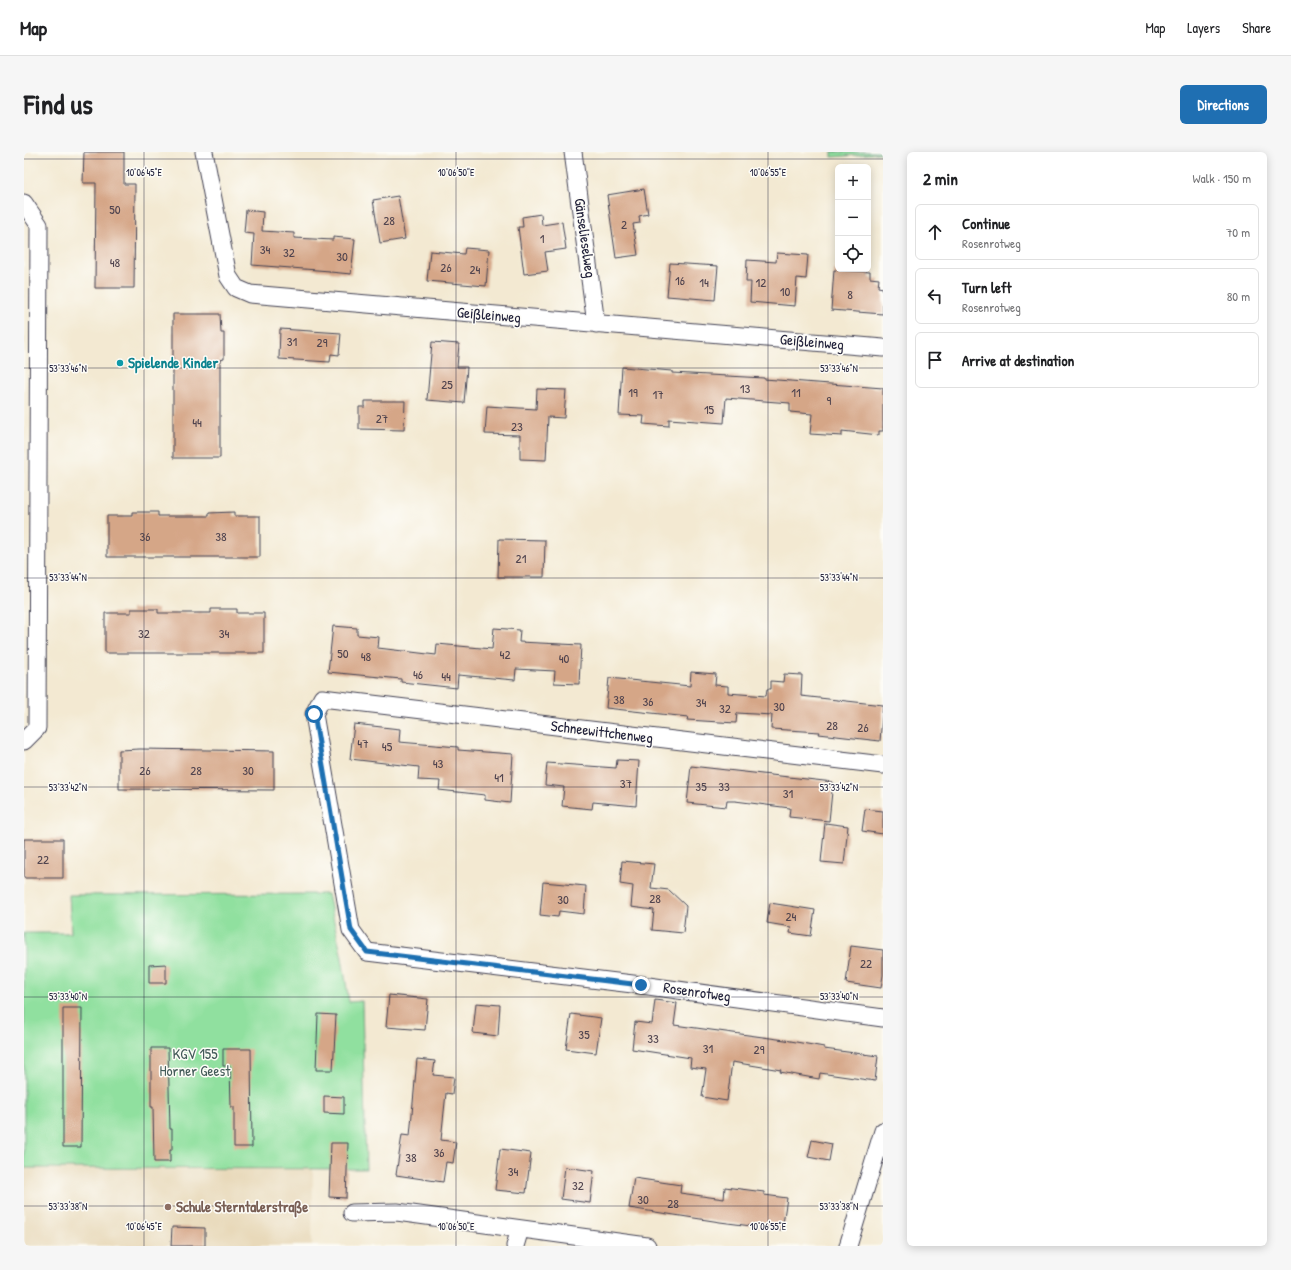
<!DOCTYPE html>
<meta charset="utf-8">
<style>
:root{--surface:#fff;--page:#f6f6f6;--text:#202124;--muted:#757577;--line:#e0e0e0;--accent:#1f6fb2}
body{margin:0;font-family:"Patrick Hand",sans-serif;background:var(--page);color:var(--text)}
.controls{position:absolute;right:12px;top:12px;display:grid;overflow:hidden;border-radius:6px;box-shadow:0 2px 10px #0003}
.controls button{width:36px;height:36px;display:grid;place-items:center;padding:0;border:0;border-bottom:1px solid var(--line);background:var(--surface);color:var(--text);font:20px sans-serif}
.stop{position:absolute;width:12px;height:12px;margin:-9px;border:3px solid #1f6fb2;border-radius:50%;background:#fff}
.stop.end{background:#1f6fb2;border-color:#fff;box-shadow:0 1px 4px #0008}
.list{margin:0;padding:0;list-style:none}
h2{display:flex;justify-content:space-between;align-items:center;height:52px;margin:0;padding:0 16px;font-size:17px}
h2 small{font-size:13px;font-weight:400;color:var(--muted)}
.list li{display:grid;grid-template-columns:26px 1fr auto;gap:12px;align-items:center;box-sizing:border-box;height:56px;margin:0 8px 8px;padding:0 8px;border:1px solid var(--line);border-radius:6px}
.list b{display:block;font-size:15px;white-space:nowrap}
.list p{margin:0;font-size:13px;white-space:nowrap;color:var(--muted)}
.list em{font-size:13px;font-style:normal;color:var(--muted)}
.icon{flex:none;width:22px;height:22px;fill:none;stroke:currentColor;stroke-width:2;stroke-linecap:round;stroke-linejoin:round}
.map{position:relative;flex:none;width:859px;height:1094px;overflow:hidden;border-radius:6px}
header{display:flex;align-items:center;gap:24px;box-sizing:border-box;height:56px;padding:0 20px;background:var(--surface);border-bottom:1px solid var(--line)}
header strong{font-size:19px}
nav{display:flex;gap:22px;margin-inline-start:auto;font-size:14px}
.intro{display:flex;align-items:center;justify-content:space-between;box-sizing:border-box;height:96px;padding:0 24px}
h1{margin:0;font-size:28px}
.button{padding:10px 18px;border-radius:6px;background:var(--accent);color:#fff;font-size:14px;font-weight:700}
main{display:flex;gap:24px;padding:0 24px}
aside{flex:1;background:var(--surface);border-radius:6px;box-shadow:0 2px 10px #0003}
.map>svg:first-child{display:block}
</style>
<header>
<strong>Map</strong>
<nav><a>Map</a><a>Layers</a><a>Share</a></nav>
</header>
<div class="intro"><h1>Find us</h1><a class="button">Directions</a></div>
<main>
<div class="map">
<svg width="859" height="1094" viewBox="0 0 859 1094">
<rect width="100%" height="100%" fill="#fdfcf7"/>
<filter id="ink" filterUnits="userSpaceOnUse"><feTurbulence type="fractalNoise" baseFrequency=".025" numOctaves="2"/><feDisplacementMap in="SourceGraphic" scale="8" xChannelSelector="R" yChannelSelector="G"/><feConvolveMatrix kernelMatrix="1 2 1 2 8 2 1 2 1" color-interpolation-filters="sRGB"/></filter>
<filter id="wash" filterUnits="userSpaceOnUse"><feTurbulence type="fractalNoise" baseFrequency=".012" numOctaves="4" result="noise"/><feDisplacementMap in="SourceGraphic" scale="16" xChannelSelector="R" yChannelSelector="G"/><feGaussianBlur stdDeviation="0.9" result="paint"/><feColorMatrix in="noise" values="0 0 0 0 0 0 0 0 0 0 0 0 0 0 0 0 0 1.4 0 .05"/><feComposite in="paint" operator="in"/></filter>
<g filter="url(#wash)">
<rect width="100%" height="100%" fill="#f3e9d2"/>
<path fill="#e8d9ba" d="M 0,1016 L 289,1017 L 288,1094 L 0,1094 Z"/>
<path fill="#90e09f" stroke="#59816d" d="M 808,0 L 859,0 L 859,1 L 808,5 Z
M 304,742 L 318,806 L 325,850 L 338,849 L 342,1017 L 0,1016 L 0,781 L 47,781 L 45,743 Z"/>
<g id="blocks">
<path fill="#d5a687" d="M 60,0 L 100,0 L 100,32 L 111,32 L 110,136 L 71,136 L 72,31 L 59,31 Z
M 620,37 L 624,62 L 615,64 L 616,71 L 609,72 L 614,103 L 592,106 L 583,43 Z
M 374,44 L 381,87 L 356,91 L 349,48 Z
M 222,58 L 239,60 L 238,79 L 270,81 L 270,86 L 309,88 L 309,85 L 331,87 L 327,122 L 306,120 L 306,119 L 228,113 L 230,82 L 220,81 Z
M 517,62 L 518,73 L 538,70 L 542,97 L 521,100 L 524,119 L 500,122 L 494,75 L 499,75 L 498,65 Z
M 441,96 L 465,98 L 462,134 L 403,129 L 406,99 L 440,102 Z
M 753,101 L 784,103 L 782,127 L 773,126 L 771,154 L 726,150 L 727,130 L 722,130 L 723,108 L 752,110 Z
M 646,111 L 694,114 L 691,148 L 643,144 Z
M 810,118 L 846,120 L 846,126 L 855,127 L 854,135 L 859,136 L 859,162 L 807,158 Z
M 149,162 L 196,162 L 197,181 L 200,181 L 200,207 L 196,208 L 196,306 L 149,306 Z
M 256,177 L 317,181 L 315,203 L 307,202 L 306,210 L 255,207 Z
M 408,190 L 435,192 L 433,215 L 443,215 L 440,251 L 403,248 Z
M 598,215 L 648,219 L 648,221 L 740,226 L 740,227 L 859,236 L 859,279 L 855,279 L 855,283 L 818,279 L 818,284 L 786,282 L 788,262 L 766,260 L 766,251 L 702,246 L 700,271 L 645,267 L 645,274 L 619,272 L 620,264 L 595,263 Z
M 513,237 L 542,238 L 540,266 L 524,265 L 522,308 L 496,307 L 496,283 L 461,282 L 463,254 L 512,257 Z
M 341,249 L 381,249 L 380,278 L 335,277 L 335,255 L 341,255 Z
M 108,360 L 134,360 L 134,364 L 185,364 L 185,361 L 210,360 L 210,364 L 236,364 L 236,405 L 83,405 L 83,364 L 108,364 Z
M 475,387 L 521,388 L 520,425 L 474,425 Z
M 107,457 L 134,457 L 134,461 L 187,461 L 187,457 L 213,457 L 213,461 L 240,461 L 240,501 L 81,501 L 81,461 L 107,461 Z
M 309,474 L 333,476 L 333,483 L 355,485 L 354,496 L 412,503 L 413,492 L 468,497 L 470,476 L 496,478 L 495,490 L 557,493 L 555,532 L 530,531 L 531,519 L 492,517 L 491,528 L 434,523 L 433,536 L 377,530 L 377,527 L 304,520 Z
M 667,520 L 692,522 L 691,533 L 704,534 L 704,541 L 742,544 L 743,537 L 747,537 L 747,529 L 759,530 L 760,522 L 778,523 L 777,544 L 859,553 L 856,589 L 795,582 L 796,580 L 747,577 L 748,563 L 713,561 L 712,571 L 663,568 L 664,565 L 582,556 L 585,526 L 666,534 Z
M 330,572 L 376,577 L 375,590 L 434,595 L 434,598 L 489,602 L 486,651 L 461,648 L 461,643 L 415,638 L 416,629 L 394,628 L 395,615 L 326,607 Z
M 116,597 L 250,599 L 250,638 L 95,637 L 95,598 Z
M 593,608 L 615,609 L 612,654 L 569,650 L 568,657 L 538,654 L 540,635 L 521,633 L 523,611 L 592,616 Z
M 667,614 L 809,630 L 805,669 L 765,665 L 766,656 L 711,649 L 703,649 L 702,655 L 663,651 Z
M 841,657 L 859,659 L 859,682 L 838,679 Z
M 801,671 L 824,674 L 820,712 L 797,710 Z
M 0,687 L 39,687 L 39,726 L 0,726 Z
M 598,709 L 630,712 L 627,736 L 645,738 L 662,754 L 659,781 L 628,778 L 630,758 L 607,755 L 609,734 L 596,732 Z
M 519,730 L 562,734 L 560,762 L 535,759 L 534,765 L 516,763 Z
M 746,751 L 791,758 L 787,784 L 766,781 L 767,775 L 743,771 Z
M 827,794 L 859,798 L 859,823 L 857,836 L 822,831 Z
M 142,812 L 142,831 L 125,831 L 125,813 Z
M 365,843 L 404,847 L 401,878 L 362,875 Z
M 631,848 L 653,851 L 650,873 L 761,888 L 800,895 L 800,897 L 854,904 L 851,929 L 796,921 L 795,927 L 756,920 L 757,918 L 708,910 L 703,949 L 678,945 L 682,917 L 666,915 L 667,906 L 608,897 L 611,870 L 628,872 Z
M 452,851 L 476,853 L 474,884 L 449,881 Z
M 39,856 L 58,856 L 57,995 L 39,995 Z
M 294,862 L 312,863 L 309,918 L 292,918 Z
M 547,862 L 577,866 L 572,901 L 542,897 Z
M 127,896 L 144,896 L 146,977 L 148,977 L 148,998 L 146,998 L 146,1010 L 130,1010 L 129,955 L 127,955 Z
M 199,897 L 227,897 L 228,995 L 210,995 L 210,955 L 207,955 L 206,914 L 199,914 Z
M 393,907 L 411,909 L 409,923 L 430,925 L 428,942 L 422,941 L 417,988 L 432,990 L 429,1011 L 422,1010 L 419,1030 L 372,1023 L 378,983 L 386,984 Z
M 300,944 L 320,945 L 320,962 L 300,961 Z
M 788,988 L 808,992 L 805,1009 L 784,1005 Z
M 307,991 L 324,991 L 322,1046 L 305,1045 Z
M 476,997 L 507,1001 L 502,1041 L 471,1038 Z
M 541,1015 L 570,1019 L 566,1051 L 537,1047 Z
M 610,1026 L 657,1033 L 656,1041 L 700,1047 L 701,1035 L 740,1040 L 740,1043 L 763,1046 L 758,1078 L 696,1070 L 605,1056 Z
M 148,1075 L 181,1076 L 181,1094 L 147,1094 Z"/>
</g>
</g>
<g filter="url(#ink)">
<use href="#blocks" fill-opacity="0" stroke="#414052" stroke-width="1"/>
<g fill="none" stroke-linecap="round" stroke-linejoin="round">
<g stroke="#414052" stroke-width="19">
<path id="minor" d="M 180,0 L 204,124 L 212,136 L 226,142 L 859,196
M 549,0 L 572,172
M 0,51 L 15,73 L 13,576 L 0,589
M 859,613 L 298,546 L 290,562 L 327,778 L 343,800 L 617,833 L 859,866
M 328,1061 L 373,1060 L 623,1094
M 491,1094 L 496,1077
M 824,1094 L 859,979"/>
</g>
<use href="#minor" stroke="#fff" stroke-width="17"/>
</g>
</g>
<g fill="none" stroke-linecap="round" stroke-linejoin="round" filter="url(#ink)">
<path stroke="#1f6fb2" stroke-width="5" d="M 290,562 L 327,778 L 343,800 L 617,833"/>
</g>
<path fill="none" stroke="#22223b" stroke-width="1" stroke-opacity="0.45" d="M 120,0 L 120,1094M 432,0 L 432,1094M 744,0 L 744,1094M 0,7 L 859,7M 0,216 L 859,216M 0,426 L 859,426M 0,635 L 859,635M 0,845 L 859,845M 0,1054 L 859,1054"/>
<circle fill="#0f9aa8" stroke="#fdfcf7" stroke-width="1.5" cx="96" cy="211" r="4"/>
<circle fill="#8d6e63" stroke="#fdfcf7" stroke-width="1.5" cx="144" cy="1055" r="4"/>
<g text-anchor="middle" stroke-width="3" stroke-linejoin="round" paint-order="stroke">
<g font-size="13" fill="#4f434e">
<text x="91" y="62">50</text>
<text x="365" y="73">28</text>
<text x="600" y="77">2</text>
<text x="518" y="91">1</text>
<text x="241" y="102">34</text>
<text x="265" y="105">32</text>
<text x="318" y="109">30</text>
<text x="91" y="115">48</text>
<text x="422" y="120">26</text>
<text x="451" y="122">24</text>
<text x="656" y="133">16</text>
<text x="680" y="135">14</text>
<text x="737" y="135">12</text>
<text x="761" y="144">10</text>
<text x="826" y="147">8</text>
<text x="268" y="194">31</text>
<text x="298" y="195">29</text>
<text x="423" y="237">25</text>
<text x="721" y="241">13</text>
<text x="609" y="245">19</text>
<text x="772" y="245">11</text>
<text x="634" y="247">17</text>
<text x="805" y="253">9</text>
<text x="685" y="262">15</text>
<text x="358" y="271">27</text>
<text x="173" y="275">44</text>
<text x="493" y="279">23</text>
<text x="121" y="389">36</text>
<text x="197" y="389">38</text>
<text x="497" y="411">21</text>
<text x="120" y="486">32</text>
<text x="200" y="486">34</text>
<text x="319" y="506">50</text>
<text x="481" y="507">42</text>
<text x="342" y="509">48</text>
<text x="540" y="511">40</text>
<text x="394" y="527">46</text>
<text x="422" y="529">44</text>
<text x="595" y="552">38</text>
<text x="624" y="554">36</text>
<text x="677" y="555">34</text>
<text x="755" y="559">30</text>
<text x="701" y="561">32</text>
<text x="808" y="578">28</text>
<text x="839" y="580">26</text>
<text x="339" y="596">47</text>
<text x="363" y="599">45</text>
<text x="414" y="616">43</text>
<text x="121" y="623">26</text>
<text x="172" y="623">28</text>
<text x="224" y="623">30</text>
<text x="475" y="630">41</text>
<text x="602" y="636">37</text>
<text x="677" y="639">35</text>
<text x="700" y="639">33</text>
<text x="764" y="646">31</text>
<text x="19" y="712">22</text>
<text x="631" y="751">28</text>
<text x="539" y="752">30</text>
<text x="767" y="769">24</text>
<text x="842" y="816">22</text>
<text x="560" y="887">35</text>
<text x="629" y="891">33</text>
<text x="684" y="901">31</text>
<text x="735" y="902">29</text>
<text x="415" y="1005">36</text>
<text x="387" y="1010">38</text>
<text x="489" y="1024">34</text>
<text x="554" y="1038">32</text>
<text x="619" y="1052">30</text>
<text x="649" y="1056">28</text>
</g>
<g font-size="15" fill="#22223b" stroke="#fdfcf7">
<text transform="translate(561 86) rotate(82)" y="5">Gänselieselweg</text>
<text transform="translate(465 163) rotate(5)" y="5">Geißleinweg</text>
<text transform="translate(788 190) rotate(5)" y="5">Geißleinweg</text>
<text transform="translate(578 580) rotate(7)" y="5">Schneewittchenweg</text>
<text transform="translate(673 840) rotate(8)" y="5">Rosenrotweg</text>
</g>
<g font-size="15" font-weight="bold" fill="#0d838f" stroke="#fdfcf7" text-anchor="start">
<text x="104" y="216">Spielende Kinder</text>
</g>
<g font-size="15" fill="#435b59" stroke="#fdfcf7">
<text x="171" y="907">KGV 155<tspan x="171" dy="17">Horner Geest</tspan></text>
</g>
<g font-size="15" font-weight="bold" fill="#785e54" stroke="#fdfcf7" text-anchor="start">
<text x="152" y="1060">Schule Sterntalerstraße</text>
</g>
</g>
<g font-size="10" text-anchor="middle" fill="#22223b" stroke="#fdfcf7" stroke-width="3" stroke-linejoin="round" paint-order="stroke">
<text x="120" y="24">10°06'45"E</text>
<text x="432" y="24">10°06'50"E</text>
<text x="744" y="24">10°06'55"E</text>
<text x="44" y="220">53°33'46"N</text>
<text x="815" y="220">53°33'46"N</text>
<text x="44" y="429">53°33'44"N</text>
<text x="815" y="429">53°33'44"N</text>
<text x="44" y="639">53°33'42"N</text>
<text x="815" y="639">53°33'42"N</text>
<text x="44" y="848">53°33'40"N</text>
<text x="815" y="848">53°33'40"N</text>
<text x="44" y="1058">53°33'38"N</text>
<text x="815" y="1058">53°33'38"N</text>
<text x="120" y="1078">10°06'45"E</text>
<text x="432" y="1078">10°06'50"E</text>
<text x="744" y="1078">10°06'55"E</text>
</g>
</svg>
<div class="controls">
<button>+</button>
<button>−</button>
<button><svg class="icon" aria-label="locate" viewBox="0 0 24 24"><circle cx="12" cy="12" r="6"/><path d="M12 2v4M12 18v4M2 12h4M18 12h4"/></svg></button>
</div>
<div class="stop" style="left:290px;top:562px"></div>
<div class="stop end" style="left:617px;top:833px"></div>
</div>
<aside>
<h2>2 min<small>Walk · 150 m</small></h2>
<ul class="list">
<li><svg class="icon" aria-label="ahead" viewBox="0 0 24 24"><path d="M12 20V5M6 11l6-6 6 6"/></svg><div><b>Continue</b><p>Rosenrotweg</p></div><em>70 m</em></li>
<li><svg class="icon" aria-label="left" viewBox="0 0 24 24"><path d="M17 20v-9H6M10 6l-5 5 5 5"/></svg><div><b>Turn left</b><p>Rosenrotweg</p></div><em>80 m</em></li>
<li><svg class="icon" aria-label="arrive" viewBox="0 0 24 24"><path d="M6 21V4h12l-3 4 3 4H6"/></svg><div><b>Arrive at destination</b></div></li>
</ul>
</aside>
</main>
